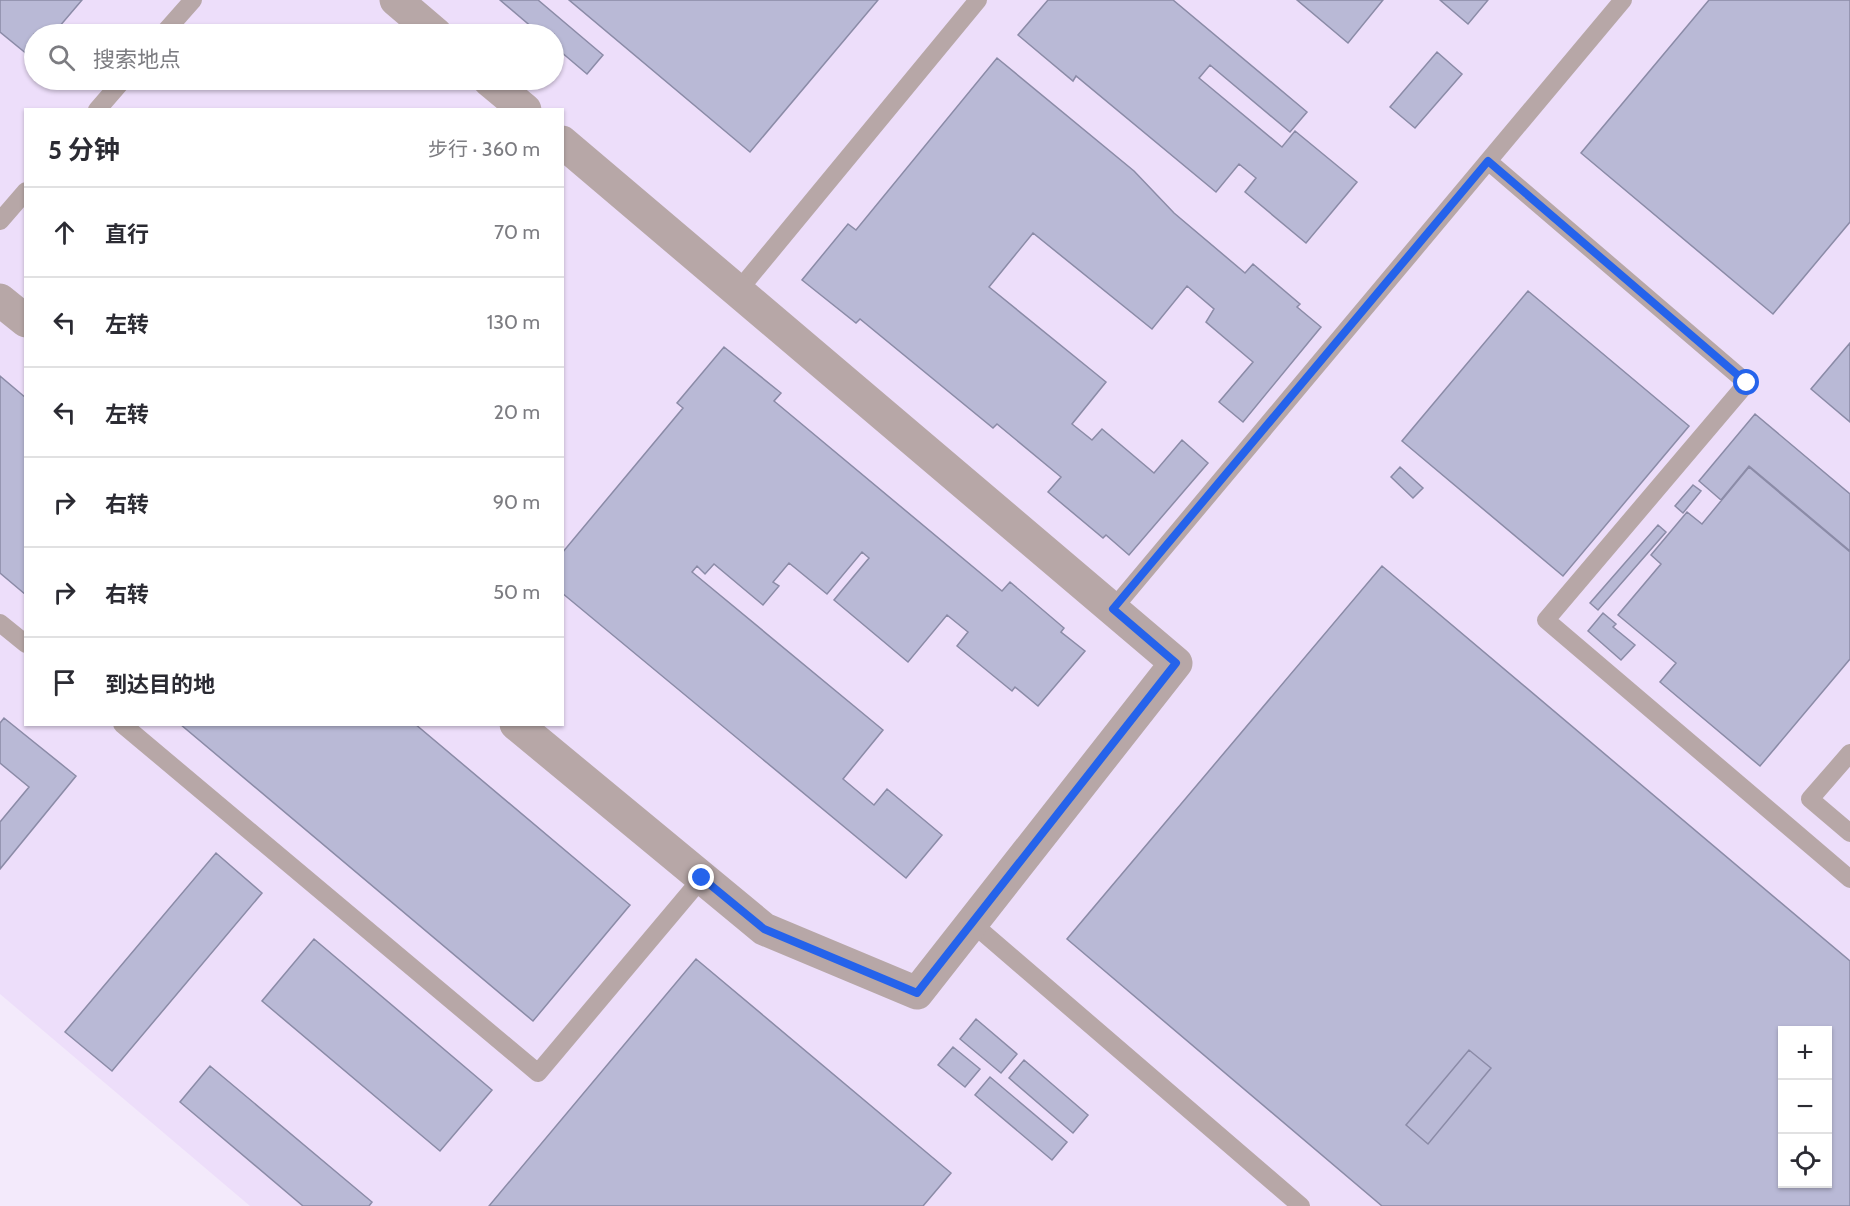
<!DOCTYPE html>
<html lang="zh">
<meta charset="utf-8">
<style>
:root{--surface:#fff;--page:#f2f2f3;--text:#2b2b33;--muted:#7c7c81;--line:#e1e1e2}
body{margin:0;font-family:Cabin,"Noto Sans SC",sans-serif;background:var(--page);color:var(--text)}
.controls{position:absolute;right:18px;bottom:18px;display:grid;overflow:hidden;border-radius:0px;box-shadow:0 2px 4px #0004}
.controls button{width:54px;height:54px;display:grid;place-items:center;padding:0;border:0;border-bottom:2px solid var(--line);background:var(--surface);color:var(--text);font:30px sans-serif}
.stop{position:absolute;width:18px;height:18px;margin:-14px;border:4px solid #2563eb;border-radius:50%;background:#fff}
.stop.end{background:#2563eb;border-color:#fff;box-shadow:0 2px 6px #0008}
.list{margin:0;padding:0;list-style:none}
h2{display:flex;justify-content:space-between;align-items:center;height:78px;margin:0;padding:0 24px;font-size:26px}
h2 small{font-size:20px;font-weight:400;color:var(--muted)}
.list li{display:grid;grid-template-columns:39px 1fr auto;gap:18px;align-items:center;box-sizing:border-box;height:90px;padding:0 24px;border-top:2px solid var(--line)}
.list b{display:block;font-size:22px;white-space:nowrap}
.list em{font-size:20px;font-style:normal;color:var(--muted)}
.icon{flex:none;width:33px;height:33px;fill:none;stroke:currentColor;stroke-width:2;stroke-linecap:round;stroke-linejoin:round}
.map{position:relative;flex:none;width:1850px;height:1206px;overflow:hidden}
.search{position:absolute;background:var(--surface);box-shadow:0 2px 4px #0004;left:24px;top:24px;width:540px;height:66px;display:flex;align-items:center;gap:15px;box-sizing:border-box;padding:0 21px;border-radius:33px;color:var(--muted);font-size:22px}
.panel{position:absolute;background:var(--surface);box-shadow:0 2px 4px #0004;left:24px;top:108px;width:540px;height:618px;border-radius:0px}
.map>svg:first-child{display:block}
</style>
<div class="map">
<svg width="1850" height="1206" viewBox="0 0 1850 1206">
<rect width="100%" height="100%" fill="#f3eafb"/>
<path fill="#eddefa" fill-rule="evenodd" d="M 0,0 L 1850,0 L 1850,1206 L 250,1206 L 0,994 ZM 34,34 L 554,34 L 554,80 L 34,80 ZM 26,110 L 562,110 L 562,724 L 26,724 ZM 1782,1030 L 1828,1030 L 1828,1184 L 1782,1184 Z"/>
<path fill="#b9b9d6" stroke="#8b8ba7" stroke-width="1.5" fill-rule="evenodd" d="M 0,0 L 82,0 L 53,34 L 34,34 L 33,59 L 0,32 Z
M 500,0 L 538,0 L 603,55 L 587,74 L 554,46 L 554,34 L 540,34 Z
M 569,0 L 878,0 L 750,152 Z
M 1048,0 L 1173,0 L 1307,112 L 1290,132 L 1210,65 L 1199,78 L 1282,147 L 1295,131 L 1357,182 L 1306,243 L 1245,192 L 1256,178 L 1239,164 L 1216,192 L 1076,76 L 1073,81 L 1018,35 Z
M 1297,0 L 1383,0 L 1348,43 Z
M 1440,0 L 1488,0 L 1468,24 Z
M 1709,0 L 1850,0 L 1850,222 L 1773,314 L 1581,153 Z
M 1437,52 L 1462,74 L 1415,128 L 1390,107 Z
M 997,58 L 1134,171 L 1174,213 L 1245,273 L 1253,264 L 1300,304 L 1297,307 L 1321,327 L 1243,422 L 1219,402 L 1253,362 L 1206,322 L 1214,309 L 1187,286 L 1152,329 L 1033,233 L 989,287 L 1106,382 L 1072,424 L 1092,440 L 1102,429 L 1154,473 L 1182,440 L 1208,463 L 1129,555 L 1106,535 L 1103,538 L 1048,492 L 1061,477 L 997,424 L 993,428 L 860,319 L 856,323 L 802,280 L 848,224 L 856,230 Z
M 1528,291 L 1689,426 L 1563,576 L 1402,441 Z
M 1850,343 L 1850,422 L 1811,389 Z
M 724,347 L 781,393 L 774,401 L 1002,591 L 1010,582 L 1064,628 L 1061,632 L 1085,651 L 1038,706 L 1015,687 L 1012,691 L 957,646 L 968,632 L 947,615 L 908,662 L 834,600 L 869,558 L 862,552 L 827,594 L 789,563 L 773,582 L 779,586 L 763,605 L 714,564 L 705,574 L 697,566 L 692,572 L 883,730 L 843,779 L 874,805 L 887,789 L 942,835 L 906,878 L 562,593 L 562,553 L 683,408 L 677,403 Z
M 0,376 L 26,398 L 26,595 L 0,573 Z
M 1755,414 L 1850,494 L 1850,551 L 1749,466 L 1721,500 L 1699,481 Z
M 1400,467 L 1423,488 L 1413,498 L 1391,477 Z
M 1749,467 L 1850,552 L 1850,659 L 1760,766 L 1660,682 L 1676,663 L 1618,615 L 1661,564 L 1651,555 L 1687,512 L 1702,524 Z
M 1693,485 L 1701,491 L 1683,513 L 1675,506 Z
M 1658,525 L 1666,532 L 1598,610 L 1590,603 Z
M 1382,566 L 1850,961 L 1850,1206 L 1382,1206 L 1067,939 ZM 1782,1030 L 1828,1030 L 1828,1184 L 1782,1184 ZM 1469,1050 L 1491,1068 L 1428,1144 L 1406,1125 Z
M 1603,613 L 1616,624 L 1613,627 L 1635,645 L 1621,660 L 1588,631 Z
M 4,718 L 76,776 L 0,869 L 0,822 L 29,787 L 0,763 L 0,723 Z
M 180,724 L 415,724 L 630,905 L 533,1021 Z
M 216,853 L 262,893 L 112,1071 L 65,1032 Z
M 314,939 L 492,1090 L 440,1151 L 262,1001 Z
M 696,959 L 951,1173 L 923,1206 L 489,1206 Z
M 976,1019 L 1017,1054 L 1001,1073 L 960,1039 Z
M 953,1047 L 980,1069 L 965,1087 L 938,1065 Z
M 1469,1050 L 1491,1068 L 1428,1144 L 1406,1125 Z
M 1024,1060 L 1088,1115 L 1073,1133 L 1009,1078 Z
M 210,1066 L 372,1202 L 369,1206 L 303,1206 L 180,1102 Z
M 990,1077 L 1067,1142 L 1052,1160 L 975,1095 Z"/>
<g fill="none" stroke-linecap="round" stroke-linejoin="round">
<path stroke="#b7a7a7" stroke-width="18" d="M 163,34 L 193,0
M 97,110 L 123,80
M 1488,161 L 1747,383 L 1546,620 L 1850,879
M 0,221 L 26,191
M 738,291 L 978,0
M 1113,609 L 1623,0
M 0,623 L 26,644
M 122,724 L 538,1073 L 702,878
M 1850,753 L 1810,799 L 1850,833
M 972,923 L 1301,1206"/>
<path stroke="#b7a7a7" stroke-width="33" d="M 396,0 L 436,34
M 489,80 L 525,110
M 0,300 L 26,321
M 516,724 L 764,929 L 917,993 L 1176,663 L 562,142"/>
</g>
<g fill="none" stroke-linecap="round" stroke-linejoin="round">
<path stroke="#2563eb" stroke-width="8" d="M 702,878 L 764,929 L 917,993 L 1176,663 L 1113,609 L 1488,161 L 1747,383"/>
</g>
</svg>
<div class="controls">
<button>+</button>
<button>−</button>
<button><svg class="icon" aria-label="locate" viewBox="0 0 24 24"><circle cx="12" cy="12" r="6"/><path d="M12 2v4M12 18v4M2 12h4M18 12h4"/></svg></button>
</div>
<div class="stop" style="left:1747px;top:383px"></div>
<div class="stop end" style="left:702px;top:878px"></div>
<div class="search"><svg class="icon" aria-label="search" viewBox="0 0 24 24"><circle cx="10" cy="10" r="6"/><path d="M15 15l6 6"/></svg>搜索地点</div>
<section class="panel">
<h2>5 分钟<small>步行 · 360 m</small></h2>
<ul class="list">
<li><svg class="icon" aria-label="ahead" viewBox="0 0 24 24"><path d="M12 20V5M6 11l6-6 6 6"/></svg><div><b>直行</b></div><em>70 m</em></li>
<li><svg class="icon" aria-label="left" viewBox="0 0 24 24"><path d="M17 20v-9H6M10 6l-5 5 5 5"/></svg><div><b>左转</b></div><em>130 m</em></li>
<li><svg class="icon" aria-label="left" viewBox="0 0 24 24"><path d="M17 20v-9H6M10 6l-5 5 5 5"/></svg><div><b>左转</b></div><em>20 m</em></li>
<li><svg class="icon" aria-label="right" viewBox="0 0 24 24"><path d="M7 20v-9h11M14 6l5 5-5 5"/></svg><div><b>右转</b></div><em>90 m</em></li>
<li><svg class="icon" aria-label="right" viewBox="0 0 24 24"><path d="M7 20v-9h11M14 6l5 5-5 5"/></svg><div><b>右转</b></div><em>50 m</em></li>
<li><svg class="icon" aria-label="arrive" viewBox="0 0 24 24"><path d="M6 21V4h12l-3 4 3 4H6"/></svg><div><b>到达目的地</b></div></li>
</ul>
</section>
</div>
